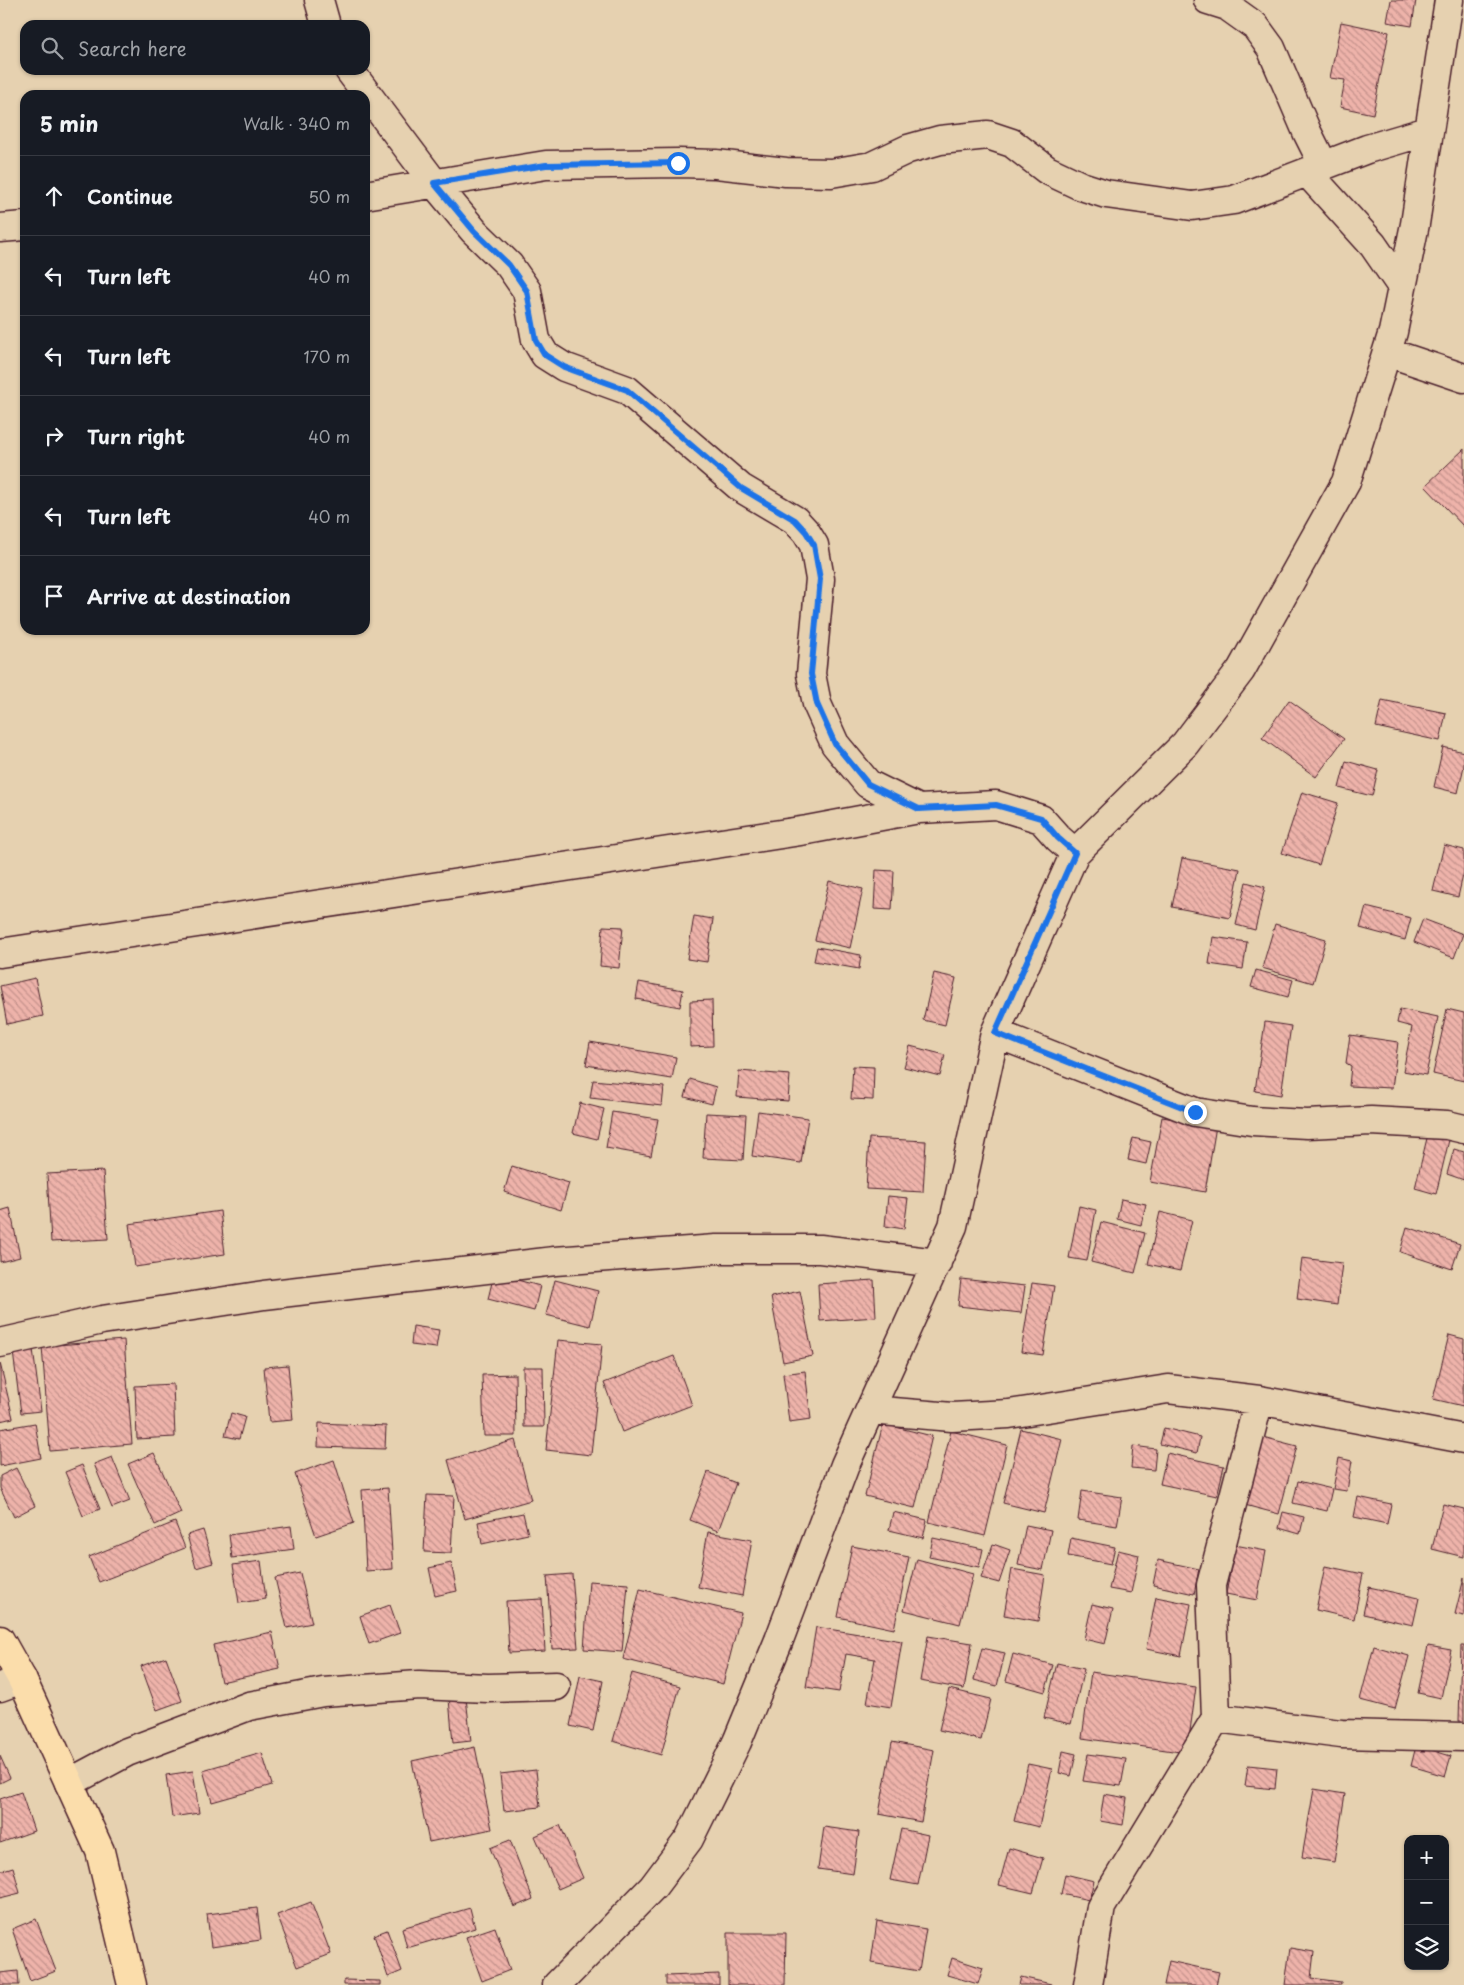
<!DOCTYPE html>
<meta charset="utf-8">
<style>
:root{--surface:#171b24;--page:#20242c;--text:#f1f3f6;--muted:#9ea1a6;--line:#363941}
body{margin:0;font-family:"Playpen Sans",sans-serif;background:var(--page);color:var(--text)}
.controls{position:absolute;right:15px;bottom:15px;display:grid;overflow:hidden;border-radius:10px;box-shadow:0 1px 4px #0004}
.controls button{width:45px;height:45px;display:grid;place-items:center;padding:0;border:0;border-bottom:1px solid var(--line);background:var(--surface);color:var(--text);font:25px sans-serif}
.stop{position:absolute;width:15px;height:15px;margin:-11px;border:4px solid #1a73e8;border-radius:50%;background:#fff}
.stop.end{background:#1a73e8;border-color:#fff;box-shadow:0 1px 5px #0008}
.list{margin:0;padding:0;list-style:none}
h2{display:flex;justify-content:space-between;align-items:center;height:65px;margin:0;padding:0 20px;font-size:21px}
h2 small{font-size:16px;font-weight:400;color:var(--muted)}
.list li{display:grid;grid-template-columns:32px 1fr auto;gap:15px;align-items:center;box-sizing:border-box;height:80px;padding:0 20px;border-top:1px solid var(--line)}
.list b{display:block;font-size:19px;white-space:nowrap}
.list em{font-size:16px;font-style:normal;color:var(--muted)}
.icon{flex:none;width:28px;height:28px;fill:none;stroke:currentColor;stroke-width:2;stroke-linecap:round;stroke-linejoin:round}
.map{position:relative;flex:none;width:1464px;height:1985px;overflow:hidden}
.search{position:absolute;background:var(--surface);box-shadow:0 1px 4px #0004;left:20px;top:20px;width:350px;height:55px;display:flex;align-items:center;gap:12px;box-sizing:border-box;padding:0 18px;border-radius:15px;color:var(--muted);font-size:19px}
.panel{position:absolute;background:var(--surface);box-shadow:0 1px 4px #0004;left:20px;top:90px;width:350px;height:545px;border-radius:15px}
.map>svg:first-child{display:block}
</style>
<div class="map">
<svg width="1464" height="1985" viewBox="0 0 1464 1985">
<defs>
<pattern id="building-back-hatch" width="6" height="6" patternUnits="userSpaceOnUse" patternTransform="scale(1.25)"><rect width="6" height="6" fill="#eeb3aa"/><path d="M-1 5l2 2M0 0l6 6M5-1l2 2" fill="none" stroke="#c3918b"/></pattern>
</defs>
<rect width="100%" height="100%" fill="#e6d1b0"/>
<filter id="ink" filterUnits="userSpaceOnUse"><feTurbulence type="fractalNoise" baseFrequency=".02" numOctaves="2"/><feDisplacementMap in="SourceGraphic" scale="10" xChannelSelector="R" yChannelSelector="G"/><feConvolveMatrix kernelMatrix="1 2 1 2 8 2 1 2 1" color-interpolation-filters="sRGB"/></filter>
<g filter="url(#ink)">
<path fill="url(#building-back-hatch)" stroke="#4a1f2b" d="M 1391,0 L 1416,0 L 1412,26 L 1387,22 Z
M 1341,22 L 1389,32 L 1373,114 L 1340,107 L 1345,80 L 1330,78 Z
M 1464,449 L 1464,527 L 1425,486 Z
M 1289,700 L 1344,739 L 1316,777 L 1262,738 Z
M 1382,700 L 1446,713 L 1440,741 L 1376,727 Z
M 1443,747 L 1464,752 L 1464,766 L 1458,793 L 1434,787 Z
M 1346,761 L 1378,770 L 1372,796 L 1339,788 Z
M 1302,792 L 1338,803 L 1319,865 L 1282,853 Z
M 1444,845 L 1464,850 L 1464,871 L 1458,897 L 1433,891 Z
M 1182,858 L 1240,869 L 1230,918 L 1172,907 Z
M 876,870 L 894,871 L 892,910 L 874,909 Z
M 829,881 L 863,889 L 850,948 L 815,940 Z
M 1246,882 L 1265,887 L 1255,930 L 1236,925 Z
M 1366,907 L 1411,918 L 1405,940 L 1360,928 Z
M 694,916 L 713,919 L 707,962 L 687,959 Z
M 1423,919 L 1463,934 L 1454,958 L 1414,942 Z
M 1275,924 L 1326,939 L 1313,983 L 1262,968 Z
M 603,926 L 623,927 L 619,968 L 600,966 Z
M 1213,937 L 1247,942 L 1243,969 L 1209,964 Z
M 817,947 L 861,955 L 859,969 L 814,961 Z
M 1256,970 L 1293,980 L 1288,997 L 1251,987 Z
M 934,973 L 956,978 L 945,1025 L 923,1020 Z
M 35,978 L 43,1016 L 7,1024 L 0,986 Z
M 639,982 L 683,990 L 680,1007 L 636,999 Z
M 712,1000 L 713,1046 L 690,1047 L 690,1001 Z
M 1400,1009 L 1438,1017 L 1426,1075 L 1403,1071 L 1412,1027 L 1397,1023 Z
M 1447,1009 L 1464,1013 L 1464,1081 L 1433,1074 Z
M 1265,1022 L 1291,1026 L 1281,1095 L 1255,1091 Z
M 1350,1035 L 1398,1042 L 1392,1088 L 1349,1086 L 1351,1066 L 1346,1063 Z
M 590,1042 L 676,1057 L 672,1079 L 586,1065 Z
M 910,1046 L 945,1055 L 940,1076 L 904,1067 Z
M 853,1066 L 874,1067 L 873,1100 L 851,1099 Z
M 739,1071 L 790,1075 L 788,1101 L 737,1097 Z
M 690,1079 L 716,1087 L 712,1104 L 685,1097 Z
M 593,1080 L 664,1087 L 662,1106 L 590,1098 Z
M 580,1103 L 604,1109 L 597,1139 L 573,1133 Z
M 758,1111 L 808,1118 L 801,1163 L 752,1156 Z
M 612,1112 L 658,1119 L 651,1156 L 606,1148 Z
M 706,1113 L 746,1115 L 743,1160 L 703,1158 Z
M 1162,1117 L 1216,1126 L 1205,1192 L 1150,1182 Z
M 1428,1134 L 1449,1140 L 1436,1194 L 1415,1188 Z
M 869,1138 L 926,1141 L 923,1192 L 866,1189 Z
M 1133,1138 L 1151,1142 L 1146,1164 L 1128,1160 Z
M 1454,1149 L 1464,1152 L 1464,1180 L 1447,1174 Z
M 512,1166 L 569,1183 L 561,1210 L 504,1192 Z
M 103,1171 L 108,1239 L 51,1242 L 47,1174 Z
M 888,1196 L 908,1198 L 904,1229 L 885,1226 Z
M 1121,1199 L 1146,1204 L 1141,1225 L 1117,1219 Z
M 1079,1206 L 1096,1210 L 1087,1261 L 1069,1258 Z
M 10,1208 L 20,1257 L 0,1262 L 0,1211 Z
M 220,1211 L 225,1254 L 135,1267 L 129,1224 Z
M 1160,1212 L 1192,1220 L 1180,1271 L 1148,1264 Z
M 1101,1222 L 1145,1233 L 1135,1273 L 1091,1262 Z
M 1407,1227 L 1460,1244 L 1452,1269 L 1400,1252 Z
M 1302,1258 L 1342,1263 L 1337,1305 L 1297,1299 Z
M 494,1274 L 540,1286 L 534,1311 L 488,1299 Z
M 961,1279 L 1025,1286 L 1021,1313 L 958,1306 Z
M 555,1280 L 598,1291 L 590,1326 L 546,1315 Z
M 874,1280 L 876,1317 L 820,1321 L 818,1284 Z
M 1032,1283 L 1054,1286 L 1043,1355 L 1021,1352 Z
M 800,1291 L 813,1356 L 783,1362 L 771,1297 Z
M 413,1326 L 439,1330 L 436,1348 L 411,1345 Z
M 1449,1335 L 1464,1339 L 1463,1406 L 1433,1399 Z
M 124,1340 L 132,1444 L 50,1451 L 42,1346 Z
M 558,1340 L 602,1344 L 591,1455 L 546,1450 Z
M 33,1349 L 41,1411 L 21,1413 L 13,1352 Z
M 674,1356 L 692,1405 L 622,1432 L 604,1383 Z
M 0,1363 L 13,1418 L 0,1421 Z
M 288,1365 L 293,1420 L 269,1422 L 264,1367 Z
M 523,1367 L 543,1367 L 544,1427 L 524,1427 Z
M 805,1371 L 811,1419 L 789,1422 L 783,1374 Z
M 515,1374 L 516,1436 L 484,1436 L 482,1375 Z
M 173,1384 L 175,1437 L 137,1439 L 135,1386 Z
M 231,1413 L 245,1417 L 239,1439 L 225,1436 Z
M 35,1423 L 41,1458 L 0,1466 L 0,1429 Z
M 319,1423 L 386,1426 L 385,1449 L 318,1447 Z
M 883,1424 L 932,1436 L 915,1508 L 865,1496 Z
M 1164,1428 L 1200,1437 L 1197,1453 L 1160,1444 Z
M 1021,1429 L 1062,1439 L 1044,1513 L 1003,1503 Z
M 951,1431 L 1007,1445 L 985,1536 L 929,1522 Z
M 1255,1435 L 1297,1446 L 1279,1514 L 1237,1503 Z
M 515,1440 L 531,1500 L 465,1519 L 448,1460 Z
M 1133,1446 L 1156,1449 L 1154,1470 L 1131,1468 Z
M 154,1453 L 181,1513 L 155,1525 L 128,1464 Z
M 1167,1453 L 1224,1466 L 1217,1496 L 1160,1484 Z
M 112,1457 L 130,1501 L 112,1508 L 94,1464 Z
M 1339,1458 L 1352,1461 L 1347,1491 L 1333,1489 Z
M 334,1460 L 354,1523 L 316,1536 L 295,1474 Z
M 82,1465 L 100,1509 L 83,1516 L 65,1472 Z
M 16,1468 L 35,1506 L 14,1517 L 0,1488 L 0,1476 Z
M 708,1472 L 736,1483 L 718,1531 L 690,1520 Z
M 1298,1481 L 1332,1489 L 1327,1511 L 1293,1503 Z
M 388,1488 L 393,1569 L 366,1571 L 362,1490 Z
M 1082,1491 L 1122,1497 L 1117,1526 L 1078,1520 Z
M 427,1495 L 454,1496 L 451,1553 L 424,1552 Z
M 1358,1497 L 1391,1504 L 1387,1524 L 1354,1517 Z
M 1443,1504 L 1464,1509 L 1464,1557 L 1432,1549 Z
M 893,1512 L 927,1520 L 923,1538 L 889,1530 Z
M 1283,1512 L 1304,1517 L 1300,1534 L 1279,1528 Z
M 523,1513 L 528,1534 L 482,1544 L 478,1522 Z
M 175,1522 L 185,1548 L 99,1582 L 89,1557 Z
M 1026,1525 L 1051,1530 L 1043,1570 L 1018,1565 Z
M 291,1526 L 294,1549 L 232,1558 L 229,1535 Z
M 203,1530 L 213,1563 L 196,1568 L 187,1535 Z
M 708,1532 L 752,1540 L 742,1596 L 698,1587 Z
M 933,1538 L 983,1549 L 979,1567 L 929,1557 Z
M 1071,1538 L 1115,1547 L 1111,1564 L 1068,1556 Z
M 993,1544 L 1010,1550 L 999,1583 L 981,1578 Z
M 1235,1545 L 1266,1551 L 1257,1600 L 1226,1594 Z
M 852,1546 L 909,1557 L 894,1629 L 838,1617 Z
M 1118,1550 L 1139,1555 L 1131,1593 L 1109,1589 Z
M 917,1559 L 973,1574 L 960,1624 L 904,1610 Z
M 1158,1560 L 1199,1569 L 1194,1594 L 1153,1585 Z
M 261,1561 L 266,1599 L 239,1603 L 233,1565 Z
M 451,1563 L 457,1591 L 435,1596 L 429,1568 Z
M 1325,1566 L 1363,1574 L 1354,1619 L 1316,1610 Z
M 1012,1569 L 1045,1575 L 1038,1621 L 1004,1615 Z
M 300,1573 L 312,1623 L 287,1628 L 275,1578 Z
M 572,1574 L 578,1648 L 552,1649 L 547,1576 Z
M 1464,1578 L 1464,1616 L 1455,1614 Z
M 589,1581 L 628,1584 L 622,1652 L 584,1649 Z
M 1369,1587 L 1419,1598 L 1413,1625 L 1363,1614 Z
M 640,1589 L 741,1613 L 723,1684 L 623,1659 Z
M 1156,1597 L 1191,1604 L 1181,1656 L 1146,1649 Z
M 542,1599 L 545,1651 L 509,1653 L 506,1601 Z
M 1092,1604 L 1113,1609 L 1105,1644 L 1084,1639 Z
M 390,1605 L 400,1633 L 369,1644 L 360,1616 Z
M 816,1627 L 902,1641 L 891,1707 L 867,1703 L 875,1659 L 846,1654 L 839,1692 L 806,1687 Z
M 272,1632 L 280,1669 L 221,1682 L 213,1645 Z
M 928,1636 L 972,1643 L 964,1689 L 920,1681 Z
M 1374,1646 L 1409,1656 L 1395,1709 L 1360,1700 Z
M 1428,1646 L 1451,1650 L 1441,1698 L 1418,1693 Z
M 1461,1646 L 1464,1646 L 1464,1721 L 1459,1721 Z
M 982,1648 L 1005,1653 L 997,1686 L 974,1680 Z
M 1013,1654 L 1053,1665 L 1045,1692 L 1006,1681 Z
M 166,1657 L 182,1701 L 157,1710 L 141,1666 Z
M 1057,1663 L 1084,1669 L 1071,1724 L 1044,1718 Z
M 1091,1672 L 1196,1687 L 1187,1753 L 1082,1738 Z
M 632,1673 L 680,1686 L 661,1755 L 613,1741 Z
M 580,1676 L 603,1681 L 593,1731 L 570,1726 Z
M 949,1689 L 991,1699 L 981,1740 L 939,1730 Z
M 466,1698 L 471,1741 L 453,1743 L 449,1699 Z
M 892,1742 L 934,1750 L 921,1822 L 879,1814 Z
M 1416,1746 L 1451,1756 L 1445,1776 L 1411,1766 Z
M 475,1747 L 492,1829 L 429,1842 L 412,1761 Z
M 1063,1751 L 1076,1754 L 1071,1776 L 1059,1773 Z
M 262,1753 L 272,1785 L 212,1802 L 203,1770 Z
M 1088,1754 L 1126,1759 L 1121,1786 L 1083,1781 Z
M 0,1756 L 10,1778 L 0,1783 Z
M 1028,1764 L 1052,1769 L 1039,1827 L 1014,1821 Z
M 1248,1765 L 1277,1768 L 1275,1789 L 1245,1786 Z
M 536,1770 L 540,1807 L 504,1811 L 500,1774 Z
M 193,1771 L 199,1813 L 172,1817 L 166,1775 Z
M 1314,1789 L 1345,1794 L 1334,1862 L 1302,1857 Z
M 21,1792 L 34,1831 L 0,1843 L 0,1799 Z
M 1104,1794 L 1127,1798 L 1123,1825 L 1100,1821 Z
M 560,1825 L 583,1878 L 558,1889 L 535,1836 Z
M 824,1827 L 859,1832 L 853,1874 L 818,1869 Z
M 901,1829 L 928,1835 L 918,1885 L 890,1880 Z
M 510,1840 L 533,1899 L 514,1907 L 490,1848 Z
M 1009,1848 L 1043,1858 L 1033,1893 L 999,1885 Z
M 13,1867 L 20,1893 L 0,1898 L 0,1871 Z
M 1065,1874 L 1094,1881 L 1089,1900 L 1061,1894 Z
M 311,1902 L 331,1954 L 297,1967 L 277,1915 Z
M 257,1908 L 261,1940 L 211,1947 L 207,1914 Z
M 470,1908 L 475,1928 L 407,1948 L 402,1928 Z
M 36,1919 L 56,1971 L 30,1981 L 12,1929 Z
M 877,1921 L 926,1929 L 919,1971 L 871,1963 Z
M 495,1927 L 510,1970 L 482,1981 L 466,1937 Z
M 387,1930 L 402,1971 L 388,1977 L 374,1935 Z
M 728,1933 L 786,1933 L 785,1985 L 728,1985 Z
M 1290,1948 L 1314,1952 L 1311,1978 L 1341,1982 L 1341,1985 L 1285,1985 Z
M 952,1958 L 983,1968 L 978,1984 L 947,1975 Z
M 1169,1961 L 1219,1972 L 1216,1985 L 1164,1985 Z
M 18,1971 L 19,1985 L 0,1985 L 0,1973 Z
M 719,1974 L 719,1985 L 666,1985 L 666,1976 Z
M 1021,1977 L 1051,1984 L 1051,1985 L 1019,1985 Z
M 344,1980 L 380,1981 L 380,1985 L 344,1985 Z"/>
<g fill="none" stroke-linecap="round" stroke-linejoin="round">
<g stroke="#4a1f2b" stroke-width="31">
<path id="minor" d="M 319,0 L 326,25
M 1208,0 L 1227,6 L 1255,26 L 1271,48 L 1307,132 L 1324,166
M 349,70 L 434,183 L 474,231 L 509,265 L 527,291 L 536,340 L 545,355 L 564,367 L 627,390 L 741,488 L 795,520 L 806,532 L 814,545 L 820,579 L 811,674 L 817,704 L 835,744 L 868,784 L 919,809
M 1307,172 L 1373,245 L 1402,287
M 365,195 L 546,165 L 678,163 L 716,164 L 786,172 L 831,173 L 872,166 L 908,149 L 940,140 L 988,135 L 1012,143 L 1047,170 L 1081,186 L 1106,194 L 1192,206 L 1234,200 L 1367,149 L 1428,131
M 0,228 L 25,226
M 1387,352 L 1464,378
M 0,953 L 807,830 L 919,809 L 996,805 L 1041,819 L 1058,838 L 1075,853
M 995,1033 L 1195,1112 L 1252,1121 L 1307,1124 L 1371,1121 L 1447,1125 L 1464,1129
M 0,1343 L 102,1320 L 264,1295 L 555,1261 L 716,1249 L 820,1249 L 937,1263
M 870,1410 L 952,1417 L 1009,1414 L 1168,1389 L 1259,1400 L 1464,1439
M 0,1687 L 22,1679
M 1216,1718 L 1341,1734 L 1464,1737
M 69,1783 L 127,1752 L 249,1706 L 323,1692 L 419,1685 L 488,1688 L 556,1686
M 557,1985 L 653,1887 L 689,1839 L 737,1742 L 779,1640 L 845,1465 L 953,1226 L 995,1033 L 1075,853 L 1185,744 L 1241,670 L 1346,482 L 1393,332 L 1415,224 L 1449,0
M 1088,1985 L 1101,1907 L 1216,1718 L 1211,1585 L 1259,1400"/>
</g>
<g stroke="#4a1f2b" stroke-width="31">
<path id="major" d="M 0,1640 L 22,1679 L 100,1851 L 132,1985"/>
</g>
<use href="#minor" stroke="#e6d1b0" stroke-width="28"/>
<use href="#major" stroke="#fbddab" stroke-width="28"/>
</g>
</g>
<g fill="none" stroke-linecap="round" stroke-linejoin="round" filter="url(#ink)">
<path stroke="#1a73e8" stroke-width="6" d="M 678,163 L 546,165 L 434,183 L 474,231 L 509,265 L 527,291 L 536,340 L 545,355 L 564,367 L 627,390 L 741,488 L 795,520 L 806,532 L 814,545 L 820,579 L 811,674 L 817,704 L 835,744 L 868,784 L 919,809 L 996,805 L 1041,818 L 1058,838 L 1075,853 L 995,1033 L 1195,1112"/>
</g>
</svg>
<div class="controls">
<button>+</button>
<button>−</button>
<button><svg class="icon" aria-label="layers" viewBox="0 0 24 24"><path d="M12 4l9 5-9 5-9-5zM3 14l9 5 9-5"/></svg></button>
</div>
<div class="stop" style="left:678px;top:163px"></div>
<div class="stop end" style="left:1195px;top:1112px"></div>
<div class="search"><svg class="icon" aria-label="search" viewBox="0 0 24 24"><circle cx="10" cy="10" r="6"/><path d="M15 15l6 6"/></svg>Search here</div>
<section class="panel">
<h2>5 min<small>Walk · 340 m</small></h2>
<ul class="list">
<li><svg class="icon" aria-label="ahead" viewBox="0 0 24 24"><path d="M12 20V5M6 11l6-6 6 6"/></svg><div><b>Continue</b></div><em>50 m</em></li>
<li><svg class="icon" aria-label="left" viewBox="0 0 24 24"><path d="M17 20v-9H6M10 6l-5 5 5 5"/></svg><div><b>Turn left</b></div><em>40 m</em></li>
<li><svg class="icon" aria-label="left" viewBox="0 0 24 24"><path d="M17 20v-9H6M10 6l-5 5 5 5"/></svg><div><b>Turn left</b></div><em>170 m</em></li>
<li><svg class="icon" aria-label="right" viewBox="0 0 24 24"><path d="M7 20v-9h11M14 6l5 5-5 5"/></svg><div><b>Turn right</b></div><em>40 m</em></li>
<li><svg class="icon" aria-label="left" viewBox="0 0 24 24"><path d="M17 20v-9H6M10 6l-5 5 5 5"/></svg><div><b>Turn left</b></div><em>40 m</em></li>
<li><svg class="icon" aria-label="arrive" viewBox="0 0 24 24"><path d="M6 21V4h12l-3 4 3 4H6"/></svg><div><b>Arrive at destination</b></div></li>
</ul>
</section>
</div>
